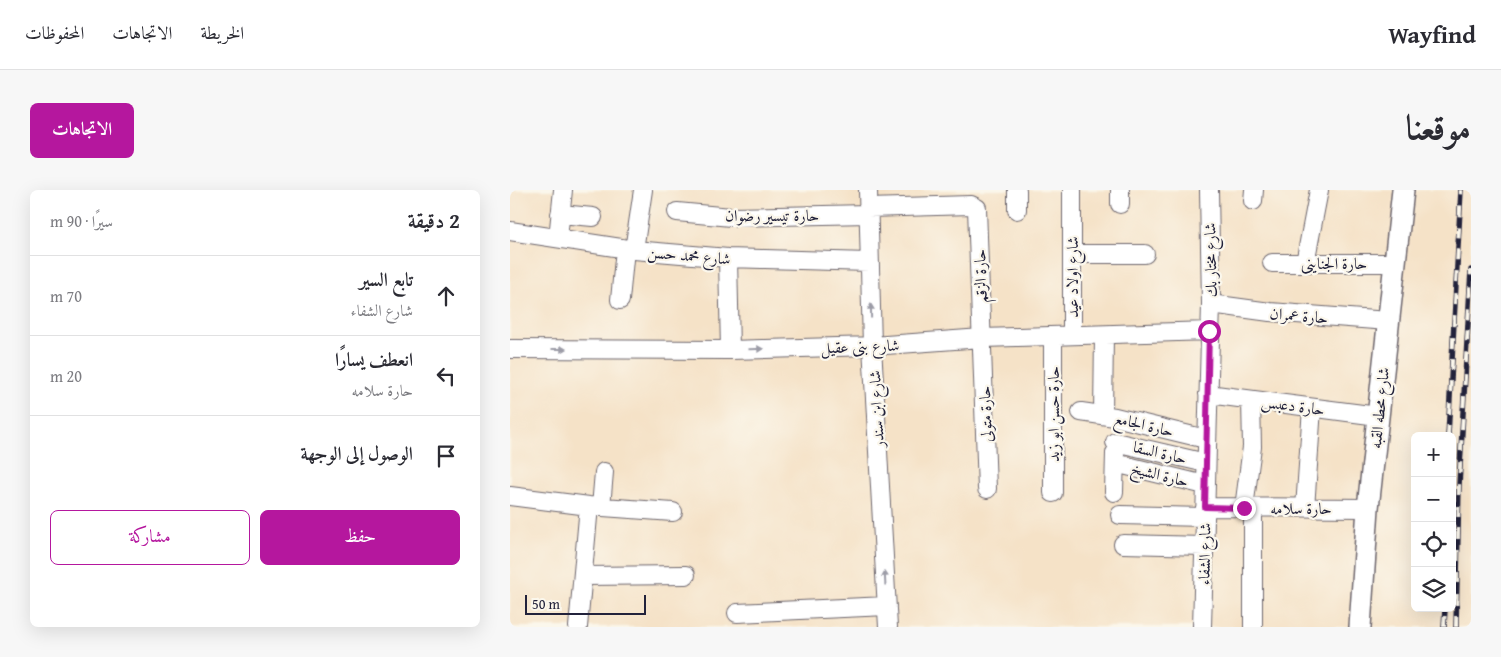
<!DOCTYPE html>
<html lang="ar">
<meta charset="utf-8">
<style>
:root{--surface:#fff;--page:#f7f7f7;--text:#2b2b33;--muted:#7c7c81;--line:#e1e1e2;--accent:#b5179e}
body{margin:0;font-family:"Gentium Book Plus",Amiri,serif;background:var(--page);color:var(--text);direction:rtl}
.controls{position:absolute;right:15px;bottom:15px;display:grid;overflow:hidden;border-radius:8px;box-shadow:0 5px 20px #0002}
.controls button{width:45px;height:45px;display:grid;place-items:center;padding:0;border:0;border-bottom:1px solid var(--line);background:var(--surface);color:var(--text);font:25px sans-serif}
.scale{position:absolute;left:15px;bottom:12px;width:121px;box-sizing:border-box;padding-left:5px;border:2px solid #22223b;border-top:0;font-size:14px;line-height:18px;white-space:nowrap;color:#22223b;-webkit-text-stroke:4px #fbf7ec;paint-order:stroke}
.stop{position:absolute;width:15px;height:15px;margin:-11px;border:4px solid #b5179e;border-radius:50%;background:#fff}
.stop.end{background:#b5179e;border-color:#fff;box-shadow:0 1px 5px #0008}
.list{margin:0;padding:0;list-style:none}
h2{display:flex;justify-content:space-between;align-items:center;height:65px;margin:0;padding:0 20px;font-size:21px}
h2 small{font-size:16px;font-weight:400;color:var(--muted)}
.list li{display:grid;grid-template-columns:32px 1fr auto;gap:15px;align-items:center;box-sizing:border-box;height:80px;padding:0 20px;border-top:1px solid var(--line)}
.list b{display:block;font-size:19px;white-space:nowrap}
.list p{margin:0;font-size:16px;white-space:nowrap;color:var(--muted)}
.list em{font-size:16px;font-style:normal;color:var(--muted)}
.actions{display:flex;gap:10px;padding:15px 20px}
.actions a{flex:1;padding:11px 0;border:1px solid var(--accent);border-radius:8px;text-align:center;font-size:18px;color:var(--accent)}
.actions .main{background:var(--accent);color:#fff}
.icon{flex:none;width:28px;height:28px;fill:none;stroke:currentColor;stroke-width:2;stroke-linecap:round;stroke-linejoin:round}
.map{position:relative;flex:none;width:961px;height:437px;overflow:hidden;direction:ltr;border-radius:8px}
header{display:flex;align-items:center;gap:30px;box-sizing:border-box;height:70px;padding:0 25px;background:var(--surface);border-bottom:1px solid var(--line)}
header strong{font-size:24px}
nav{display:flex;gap:28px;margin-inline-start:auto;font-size:18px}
.intro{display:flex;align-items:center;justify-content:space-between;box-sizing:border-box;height:120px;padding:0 30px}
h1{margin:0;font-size:35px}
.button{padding:12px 22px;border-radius:8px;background:var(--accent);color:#fff;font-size:18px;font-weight:700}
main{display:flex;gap:30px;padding:0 30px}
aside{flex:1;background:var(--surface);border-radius:8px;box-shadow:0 5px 20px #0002}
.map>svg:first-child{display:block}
</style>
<header>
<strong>Wayfind</strong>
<nav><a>الخريطة</a><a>الاتجاهات</a><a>المحفوظات</a></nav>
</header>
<div class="intro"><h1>موقعنا</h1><a class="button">الاتجاهات</a></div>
<main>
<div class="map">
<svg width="961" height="437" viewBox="0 0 961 437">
<rect width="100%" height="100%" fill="#fbf7ec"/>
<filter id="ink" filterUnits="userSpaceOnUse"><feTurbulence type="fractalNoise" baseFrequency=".02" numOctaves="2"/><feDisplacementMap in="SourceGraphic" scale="10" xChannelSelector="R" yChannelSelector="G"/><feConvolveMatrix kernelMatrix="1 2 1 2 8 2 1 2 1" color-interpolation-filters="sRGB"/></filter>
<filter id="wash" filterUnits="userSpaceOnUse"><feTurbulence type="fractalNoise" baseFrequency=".0096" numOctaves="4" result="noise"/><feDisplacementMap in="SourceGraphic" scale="20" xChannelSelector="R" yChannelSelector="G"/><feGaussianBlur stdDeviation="1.12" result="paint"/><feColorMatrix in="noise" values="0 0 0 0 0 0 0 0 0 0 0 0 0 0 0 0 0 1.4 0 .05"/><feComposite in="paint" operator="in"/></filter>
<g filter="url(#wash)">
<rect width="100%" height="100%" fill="#f5e2c7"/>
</g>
<g filter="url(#ink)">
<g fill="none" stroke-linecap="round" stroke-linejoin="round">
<g stroke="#6c656c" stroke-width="20">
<path id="minor" d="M 358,0 L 362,156 L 378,437
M 507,0 L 507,20
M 743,11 L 744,0
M 610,14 L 610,0
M 358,18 L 461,15 L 467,18 L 477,299
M 167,22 L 221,27 L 358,24
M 50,24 L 83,27
M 0,41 L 124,60 L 218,68 L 359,72
M 48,48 L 53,0
M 124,60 L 133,0
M 562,64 L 635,64
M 218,68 L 220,160
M 762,73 L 885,73
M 795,73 L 809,0
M 110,110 L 115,59
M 701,114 L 760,122 L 878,131
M 562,145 L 562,0
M 0,159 L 220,160 L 362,156 L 472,148 L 699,141
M 698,204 L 868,226
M 571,222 L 605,227 L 696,249
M 593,225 L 594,145
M 605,252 L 696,273
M 605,273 L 695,295
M 604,302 L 605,263
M 543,303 L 543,146
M 0,306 L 79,316 L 163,322
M 91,317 L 94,282
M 695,317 L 858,318
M 734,318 L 742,257 L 741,210
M 743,318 L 743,437
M 795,318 L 802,218
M 610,325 L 694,327
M 613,354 L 694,356
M 73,386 L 176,385
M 227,423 L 377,416
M 68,437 L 79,316
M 692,437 L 701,114 L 699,0"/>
</g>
<g stroke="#6c656c" stroke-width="24">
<path id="major" d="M 850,437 L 858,318 L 893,0"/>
</g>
<use href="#minor" stroke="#fff" stroke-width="18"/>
<use href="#major" stroke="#fff" stroke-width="21"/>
<g stroke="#22223b" stroke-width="5.5">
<path id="rail" d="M 938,246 L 951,0
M 934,437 L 935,418
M 946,437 L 949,295 L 961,80"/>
</g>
<use href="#rail" stroke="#fbf7ec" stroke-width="4" stroke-dasharray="11" stroke-linecap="butt"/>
</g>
<defs><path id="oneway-solid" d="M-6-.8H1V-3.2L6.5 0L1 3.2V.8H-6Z" transform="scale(1.25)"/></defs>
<g fill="#9c9ca7">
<use href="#oneway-solid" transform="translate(361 121) rotate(-91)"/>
<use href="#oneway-solid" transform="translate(49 159)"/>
<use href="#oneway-solid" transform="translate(246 159) rotate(-2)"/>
<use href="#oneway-solid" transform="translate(375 388) rotate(-93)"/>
</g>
</g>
<g fill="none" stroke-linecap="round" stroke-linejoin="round" filter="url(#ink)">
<path stroke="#b5179e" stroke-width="6" d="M 699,141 L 695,317 L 734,318"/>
</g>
<g text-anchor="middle" stroke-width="4.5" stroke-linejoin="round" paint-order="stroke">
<g font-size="16" fill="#22223b" stroke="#fbf7ec">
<text x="262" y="31">حارة تيسير رضوان</text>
<text transform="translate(179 65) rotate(5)" y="6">شارع محمد حسن</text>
<text transform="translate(700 70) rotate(-91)" y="6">شارع مختار بك</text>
<text x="824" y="79">حارة الجناينى</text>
<text transform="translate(470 86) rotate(-92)" y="6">حارة الزقم</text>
<text transform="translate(562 87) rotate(-90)" y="6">شارع اولاد عيد</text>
<text transform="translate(789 125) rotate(5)" y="6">حارة عمران</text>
<text transform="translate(350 156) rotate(-2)" y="6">شارع بنى عقيل</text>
<text transform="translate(783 215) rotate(8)" y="6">حارة دعبس</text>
<text transform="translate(869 218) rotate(-84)" y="6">شارع محطه القبه</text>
<text transform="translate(366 219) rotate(-93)" y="6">شارع ابن سندر</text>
<text transform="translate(475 224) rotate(-92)" y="6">حارة متولى</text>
<text transform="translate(543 224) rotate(-90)" y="6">حارة حسن ابو زيد</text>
<text transform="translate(634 234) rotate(13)" y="6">حارة الجامع</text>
<text transform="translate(650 262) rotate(13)" y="6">حارة السقا</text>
<text transform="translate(650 284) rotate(14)" y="6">حارة الشيخ</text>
<text x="791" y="324">حارة سلامه</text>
<text transform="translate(694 364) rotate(-89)" y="6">شارع الشفاء</text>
</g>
</g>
</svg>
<div class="controls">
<button>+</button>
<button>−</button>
<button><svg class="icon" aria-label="locate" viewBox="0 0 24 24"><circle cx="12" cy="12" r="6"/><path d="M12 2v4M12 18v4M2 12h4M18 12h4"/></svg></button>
<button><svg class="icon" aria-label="layers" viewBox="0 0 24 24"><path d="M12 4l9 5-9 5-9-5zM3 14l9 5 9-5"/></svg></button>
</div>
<div class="scale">50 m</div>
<div class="stop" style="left:699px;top:141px"></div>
<div class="stop end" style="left:734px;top:318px"></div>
</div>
<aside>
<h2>2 دقيقة<small>سيرًا · 90 m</small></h2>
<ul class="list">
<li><svg class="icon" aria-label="ahead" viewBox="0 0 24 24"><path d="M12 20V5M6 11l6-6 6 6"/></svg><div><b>تابع السير</b><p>شارع الشفاء</p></div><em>70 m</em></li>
<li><svg class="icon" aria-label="left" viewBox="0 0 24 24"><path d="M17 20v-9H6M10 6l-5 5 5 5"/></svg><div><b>انعطف يسارًا</b><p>حارة سلامه</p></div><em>20 m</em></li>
<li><svg class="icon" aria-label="arrive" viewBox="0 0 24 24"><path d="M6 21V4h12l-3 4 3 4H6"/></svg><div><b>الوصول إلى الوجهة</b></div></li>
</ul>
<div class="actions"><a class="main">حفظ</a><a>مشاركة</a></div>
</aside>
</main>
